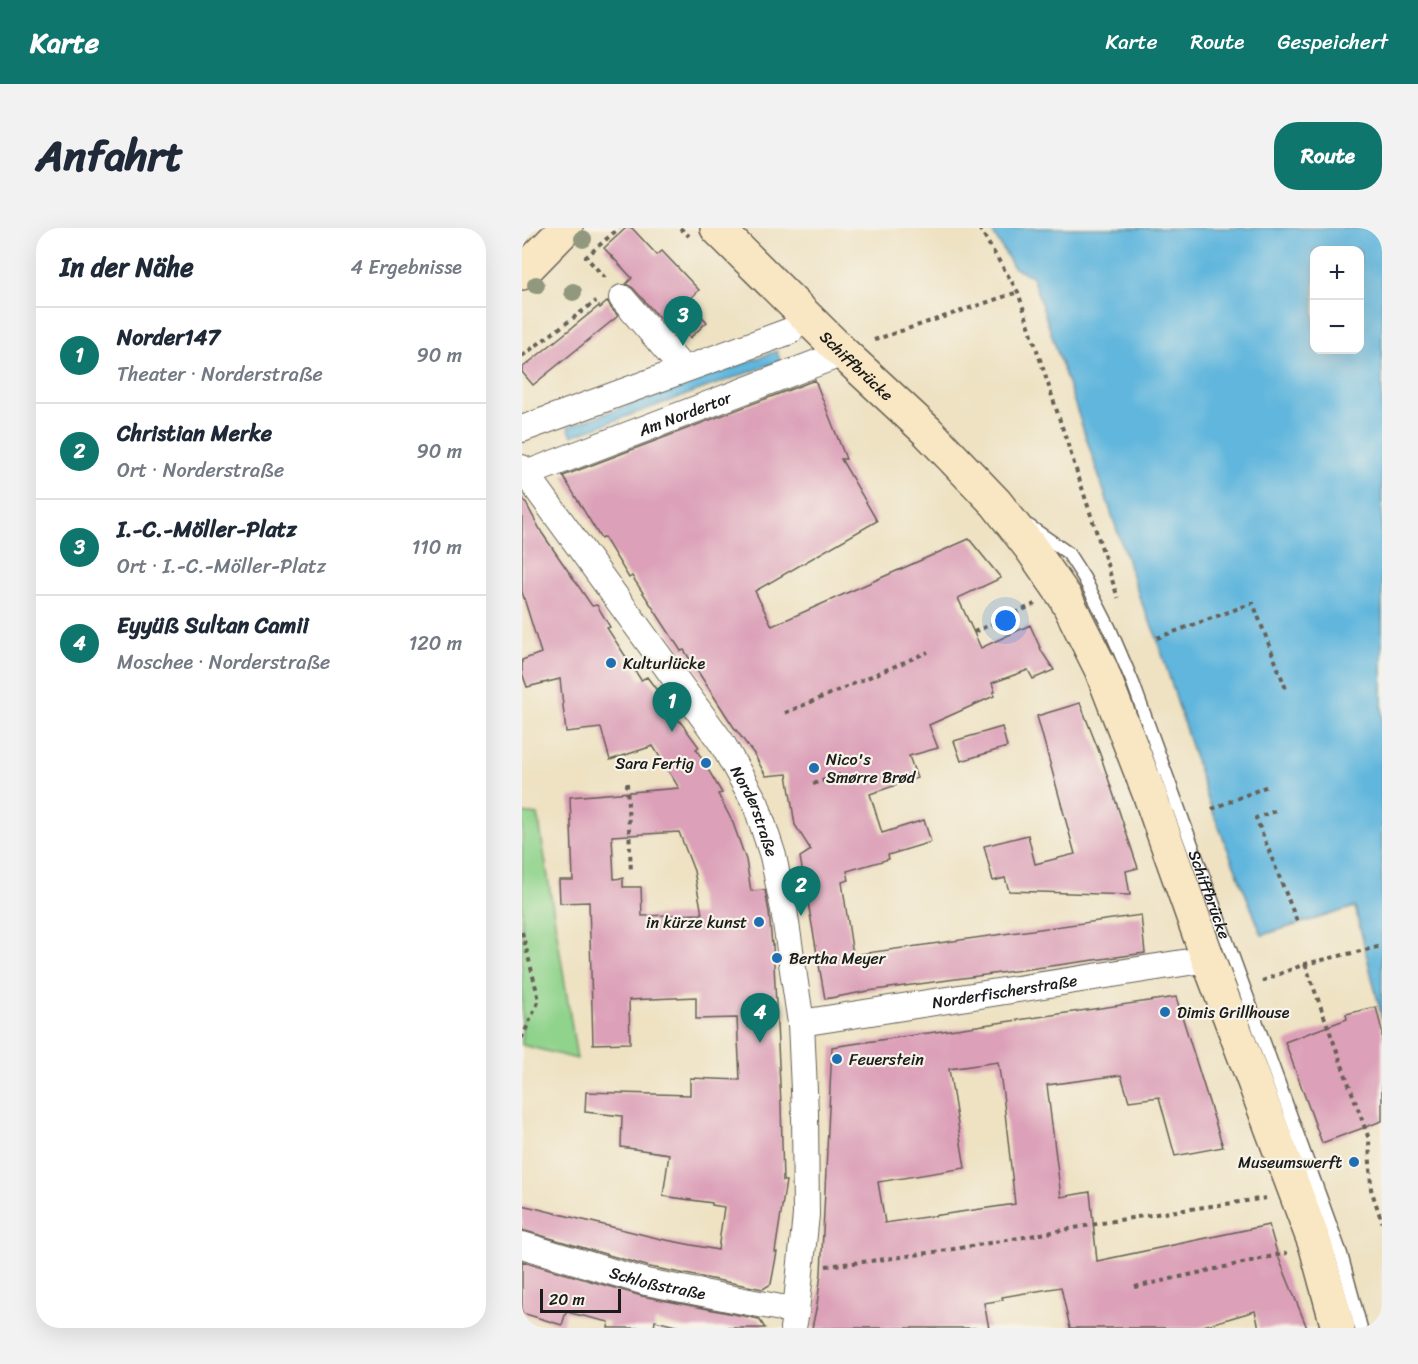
<!DOCTYPE html>
<html lang="de">
<meta charset="utf-8">
<style>
:root{--surface:#fff;--page:#f2f2f3;--text:#1f2937;--muted:#747a83;--line:#e0e1e3;--accent:#0f766e}
body{margin:0;font-family:Sriracha,sans-serif;background:var(--page);color:var(--text)}
.controls{position:absolute;right:18px;top:18px;display:grid;overflow:hidden;border-radius:12px;box-shadow:0 6px 24px #0002}
.controls button{width:54px;height:54px;display:grid;place-items:center;padding:0;border:0;border-bottom:2px solid var(--line);background:var(--surface);color:var(--text);font:30px sans-serif}
.scale{position:absolute;left:18px;bottom:15px;width:81px;box-sizing:border-box;padding-left:6px;border:3px solid #1c1c1c;border-top:0;font-size:16px;line-height:21px;white-space:nowrap;color:#1c1c1c;-webkit-text-stroke:4px #f7f3e8;paint-order:stroke}
.you{position:absolute;left:484px;top:393px;width:21px;height:21px;margin:-15px;border:4px solid #fff;border-radius:50%;background:#1a73e8;box-shadow:0 0 0 9px #1a73e833}
.badge{display:grid;place-items:center;width:39px;height:39px;border-radius:50%;background:var(--accent);color:#fff;font-size:20px;font-weight:700}
.pin{position:absolute;translate:-50% -50px;filter:drop-shadow(0 2px 3px #0008)}
.pin::after{content:'';position:absolute;top:32px;width:21px;height:18px;background:inherit;clip-path:polygon(0 0,100% 0,50% 100%)}
.list{margin:0;padding:0;list-style:none}
h2{display:flex;justify-content:space-between;align-items:center;height:78px;margin:0;padding:0 24px;font-size:26px}
h2 small{font-size:20px;font-weight:400;color:var(--muted)}
.list li{display:grid;grid-template-columns:39px 1fr auto;gap:18px;align-items:center;box-sizing:border-box;height:96px;padding:0 24px;border-top:2px solid var(--line)}
.list b{display:block;font-size:22px;white-space:nowrap}
.list p{margin:0;font-size:20px;white-space:nowrap;color:var(--muted)}
.list em{font-size:20px;font-style:normal;color:var(--muted)}
.map{position:relative;flex:none;width:860px;height:1100px;overflow:hidden;border-radius:24px}
header{display:flex;align-items:center;gap:36px;box-sizing:border-box;height:84px;padding:0 30px;background:var(--accent);color:#fff}
header strong{font-size:28px}
nav{display:flex;gap:33px;margin-inline-start:auto;font-size:21px}
.intro{display:flex;align-items:center;justify-content:space-between;box-sizing:border-box;height:144px;padding:0 36px}
h1{margin:0;font-size:42px}
.button{padding:15px 27px;border-radius:24px;background:var(--accent);color:#fff;font-size:21px;font-weight:700}
main{display:flex;gap:36px;padding:0 36px}
aside{flex:1;background:var(--surface);border-radius:24px;box-shadow:0 6px 24px #0002}
.map>svg:first-child{display:block}
</style>
<header>
<strong>Karte</strong>
<nav><a>Karte</a><a>Route</a><a>Gespeichert</a></nav>
</header>
<div class="intro"><h1>Anfahrt</h1><a class="button">Route</a></div>
<main>
<aside>
<h2>In der Nähe<small>4 Ergebnisse</small></h2>
<ul class="list">
<li><span class="badge">1</span><div><b>Norder147</b><p>Theater · Norderstraße</p></div><em>90 m</em></li>
<li><span class="badge">2</span><div><b>Christian Merke</b><p>Ort · Norderstraße</p></div><em>90 m</em></li>
<li><span class="badge">3</span><div><b>I.-C.-Möller-Platz</b><p>Ort · I.-C.-Möller-Platz</p></div><em>110 m</em></li>
<li><span class="badge">4</span><div><b>Eyyüß Sultan Camii</b><p>Moschee · Norderstraße</p></div><em>120 m</em></li>
</ul>
</aside>
<div class="map">
<svg width="860" height="1100" viewBox="0 0 860 1100">
<rect width="100%" height="100%" fill="#f7f3e8"/>
<filter id="ink" filterUnits="userSpaceOnUse"><feTurbulence type="fractalNoise" baseFrequency=".0167" numOctaves="2"/><feDisplacementMap in="SourceGraphic" scale="12" xChannelSelector="R" yChannelSelector="G"/><feConvolveMatrix kernelMatrix="1 2 1 2 8 2 1 2 1" color-interpolation-filters="sRGB"/></filter>
<filter id="wash" filterUnits="userSpaceOnUse"><feTurbulence type="fractalNoise" baseFrequency=".008" numOctaves="4" result="noise"/><feDisplacementMap in="SourceGraphic" scale="24" xChannelSelector="R" yChannelSelector="G"/><feGaussianBlur stdDeviation="1.35" result="paint"/><feColorMatrix in="noise" values="0 0 0 0 0 0 0 0 0 0 0 0 0 0 0 0 0 1.4 0 .05"/><feComposite in="paint" operator="in"/></filter>
<g filter="url(#wash)">
<rect width="100%" height="100%" fill="#eee2c3"/>
<path fill="#90d38c" stroke="#567854" stroke-width="1.5" d="M 0,585 L 16,587 L 55,831 L 0,817 Z"/>
<path fill="#61b6dd" stroke="#3e697c" stroke-width="1.5" fill-rule="evenodd" d="M 468,0 L 860,0 L 860,791 L 833,679 L 740,707 L 686,572 L 635,410 L 618,371 L 510,48 L 492,40 ZM 838,22 L 838,122 L 792,122 L 792,22 Z
M 255,123 L 258,133 L 50,208 L 46,199 Z"/>
<g id="blocks">
<path fill="#dca0b8" fill-rule="evenodd" d="M 104,0 L 110,0 L 135,27 L 140,23 L 177,62 L 166,73 L 185,94 L 168,110 L 148,89 L 142,95 L 111,60 L 104,56 L 110,50 L 82,20 Z
M 86,73 L 89,80 L 96,88 L 11,157 L 0,144 L 0,140 L 77,78 L 78,80 Z
M 293,152 L 324,231 L 319,231 L 355,293 L 233,363 L 250,398 L 447,311 L 479,350 L 436,370 L 459,420 L 508,397 L 520,424 L 532,442 L 511,451 L 506,442 L 470,455 L 473,464 L 471,464 L 472,468 L 407,497 L 416,520 L 387,528 L 395,550 L 348,566 L 360,605 L 402,592 L 409,614 L 366,627 L 367,631 L 325,643 L 327,652 L 320,654 L 331,727 L 619,687 L 623,725 L 346,763 L 303,771 L 278,629 L 289,622 L 273,597 L 265,546 L 244,548 L 232,526 L 211,498 L 162,422 L 159,423 L 110,348 L 107,350 L 82,309 L 79,311 L 41,248 Z
M 0,268 L 20,305 L 70,378 L 75,377 L 88,399 L 85,400 L 119,452 L 125,449 L 177,519 L 174,521 L 200,565 L 196,566 L 211,595 L 224,632 L 229,663 L 243,662 L 247,684 L 250,717 L 251,717 L 259,876 L 261,953 L 264,953 L 253,1024 L 255,1024 L 249,1056 L 241,1061 L 128,1039 L 0,1002 L 0,977 L 139,1011 L 196,1022 L 202,979 L 190,977 L 190,975 L 141,968 L 147,926 L 99,919 L 100,888 L 63,884 L 64,864 L 168,867 L 168,850 L 218,852 L 215,790 L 174,791 L 174,769 L 107,772 L 108,815 L 71,816 L 67,674 L 38,675 L 37,652 L 51,652 L 48,569 L 157,560 L 131,518 L 88,532 L 79,500 L 44,504 L 38,451 L 5,459 L 0,445 L 0,432 L 19,425 L 0,364 ZM 157,604 L 172,643 L 180,686 L 120,688 L 119,659 L 101,659 L 101,650 L 92,651 L 90,608 Z
M 558,475 L 578,526 L 616,640 L 604,643 L 608,667 L 487,663 L 483,650 L 471,653 L 462,618 L 506,607 L 513,636 L 553,626 L 515,488 Z
M 480,499 L 485,519 L 439,533 L 432,513 Z
M 654,769 L 701,919 L 653,928 L 637,869 L 607,873 L 599,847 L 525,857 L 539,969 L 568,964 L 575,1033 L 747,997 L 756,1028 L 785,1100 L 737,1100 L 733,1083 L 675,1100 L 548,1100 L 539,1059 L 480,1069 L 481,1072 L 462,1075 L 467,1100 L 290,1100 L 295,1077 L 299,1045 L 310,819 ZM 476,834 L 481,866 L 493,976 L 363,995 L 356,954 L 443,940 L 427,841 Z
M 854,779 L 860,803 L 860,893 L 800,915 L 763,814 L 825,791 L 824,786 Z
M 0,1033 L 120,1068 L 237,1091 L 243,1100 L 162,1100 L 133,1093 L 132,1100 L 86,1100 L 87,1094 L 44,1084 L 40,1097 L 0,1085 Z"/>
</g>
</g>
<g filter="url(#ink)">
<use href="#blocks" fill-opacity="0" stroke="#666156" stroke-width="1.5"/>
<g fill="none" stroke-linecap="round" stroke-linejoin="round">
<g stroke="#666156" stroke-width="15">
<g id="lane">
<path id="s1" d="M 507,298 L 546,325 L 562,350 L 588,401 L 611,455 L 819,1026 L 839,1100"/>
</g>
</g>
<g stroke="#666156" stroke-width="28">
<g id="street">
<path d="M 100,70 L 161,141"/>
<path d="M 0,201 L 268,103"/>
<path id="s2" d="M 0,240 L 200,515 L 234,576 L 251,628 L 262,682 L 279,795 L 283,885 L 284,987 L 274,1083 L 271,1100"/>
<path id="s3" d="M 4,246 L 321,125"/>
<path id="s4" d="M 279,795 L 686,731"/>
<path id="s5" d="M 0,1017 L 124,1054 L 274,1083"/>
</g>
</g>
<g stroke="#666156" stroke-width="36">
<g id="secondary">
<path id="s6" d="M 195,0 L 321,125 L 405,203 L 474,275 L 509,320 L 543,369 L 579,441 L 627,565 L 686,731 L 794,1019 L 816,1100"/>
<path d="M 0,45 L 44,0"/>
</g>
</g>
<path stroke="#666156" stroke-width="4" stroke-dasharray="4.5 4.5" stroke-linecap="butt" d="M 158,0 L 167,8
M 457,0 L 496,64 L 596,370
M 83,50 L 64,29 L 97,0
M 352,112 L 496,64
M 0,128 L 74,73
M 452,404 L 513,376
M 635,410 L 731,375 L 764,461
M 263,485 L 406,424
M 105,555 L 109,644
M 291,556 L 318,547
M 690,581 L 748,557
M 753,583 L 734,590 L 776,696
M 0,704 L 17,772 L 0,810
M 783,736 L 847,911 L 849,961 L 860,994
M 740,753 L 783,736 L 860,718
M 304,1038 C 393,1029 481,1013 569,997 C 627,986 686,979 744,970
M 613,1059 L 765,1025"/>
<use href="#lane" stroke="#fff" stroke-width="12"/>
<use href="#street" stroke="#fff" stroke-width="26"/>
<use href="#secondary" stroke="#f9e7c3" stroke-width="33"/>
</g>
<g fill="#91987d">
<circle cx="61" cy="11" r="9"/>
<circle cx="14" cy="57" r="9"/>
<circle cx="51" cy="64" r="9"/>
</g>
</g>
<g fill="#1f6fb2" stroke="#f7f3e8" stroke-width="2">
<circle cx="89" cy="435" r="6"/>
<circle cx="184" cy="535" r="6"/>
<circle cx="292" cy="540" r="6"/>
<circle cx="237" cy="694" r="6"/>
<circle cx="255" cy="730" r="6"/>
<circle cx="643" cy="784" r="6"/>
<circle cx="315" cy="831" r="6"/>
<circle cx="832" cy="934" r="6"/>
</g>
<g text-anchor="middle" stroke-width="4.5" stroke-linejoin="round" paint-order="stroke">
<g font-size="16" fill="#1c1c1c" stroke="#f7f3e8">
<text dy="6" stroke="none"><textPath href="#s6" startOffset="196">Schiffbrücke</textPath></text>
<text dy="6" stroke="none"><textPath href="#s3" startOffset="170">Am Nordertor</textPath></text>
<text dy="6" stroke="none"><textPath href="#s2" startOffset="416">Norderstraße</textPath></text>
<text dy="6" stroke="none"><textPath href="#s1" startOffset="418">Schiffbrücke</textPath></text>
<text dy="6" stroke="none"><textPath href="#s4" startOffset="206">Norderfischerstraße</textPath></text>
<text dy="6" stroke="none"><textPath href="#s5" startOffset="141">Schloßstraße</textPath></text>
</g>
<g font-size="16" fill="#1c1c1c" stroke="#f7f3e8" text-anchor="start">
<text x="101" y="441">Kulturlücke</text>
<text x="304" y="537">Nico's<tspan x="304" dy="18">Smørre Brød</tspan></text>
<text x="172" y="541" text-anchor="end">Sara Fertig</text>
<text x="225" y="700" text-anchor="end">in kürze kunst</text>
<text x="267" y="736">Bertha Meyer</text>
<text x="655" y="790">Dimis Grillhouse</text>
<text x="327" y="837">Feuerstein</text>
<text x="820" y="940" text-anchor="end">Museumswerft</text>
</g>
</g>
</svg>
<div class="controls">
<button>+</button>
<button>−</button>
</div>
<div class="scale">20 m</div>
<div class="you"></div>
<div class="pin badge" style="left:150px;top:504px">1</div>
<div class="pin badge" style="left:279px;top:688px">2</div>
<div class="pin badge" style="left:161px;top:118px">3</div>
<div class="pin badge" style="left:238px;top:815px">4</div>
</div>
</main>
